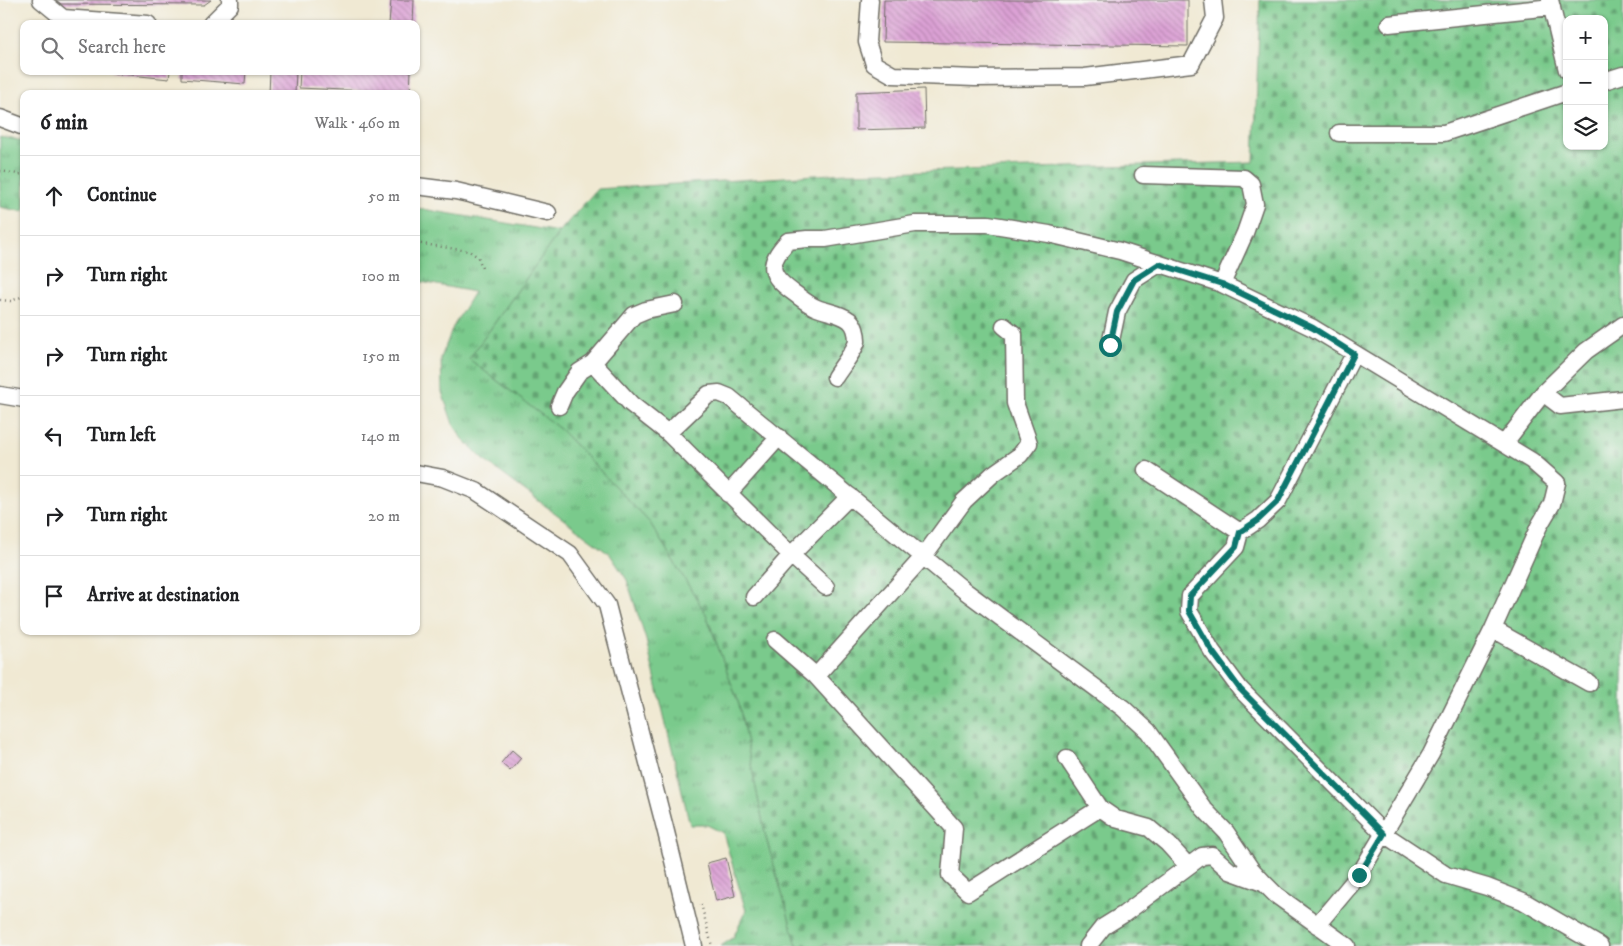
<!DOCTYPE html>
<meta charset="utf-8">
<style>
:root{--surface:#fff;--page:#f6f6f6;--text:#202124;--muted:#757577;--line:#e0e0e0}
body{margin:0;font-family:"IM FELL DW Pica",serif;background:var(--page);color:var(--text)}
.controls{position:absolute;right:15px;top:15px;display:grid;overflow:hidden;border-radius:10px;box-shadow:0 1px 4px #0004}
.controls button{width:45px;height:45px;display:grid;place-items:center;padding:0;border:0;border-bottom:1px solid var(--line);background:var(--surface);color:var(--text);font:25px sans-serif}
.stop{position:absolute;width:15px;height:15px;margin:-11px;border:4px solid #0f766e;border-radius:50%;background:#fff}
.stop.end{background:#0f766e;border-color:#fff;box-shadow:0 1px 5px #0008}
.list{margin:0;padding:0;list-style:none}
h2{display:flex;justify-content:space-between;align-items:center;height:65px;margin:0;padding:0 20px;font-size:21px}
h2 small{font-size:16px;font-weight:400;color:var(--muted)}
.list li{display:grid;grid-template-columns:32px 1fr auto;gap:15px;align-items:center;box-sizing:border-box;height:80px;padding:0 20px;border-top:1px solid var(--line)}
.list b{display:block;font-size:19px;white-space:nowrap}
.list em{font-size:16px;font-style:normal;color:var(--muted)}
.icon{flex:none;width:28px;height:28px;fill:none;stroke:currentColor;stroke-width:2;stroke-linecap:round;stroke-linejoin:round}
.map{position:relative;flex:none;width:1623px;height:946px;overflow:hidden}
.search{position:absolute;background:var(--surface);box-shadow:0 1px 4px #0004;left:20px;top:20px;width:400px;height:55px;display:flex;align-items:center;gap:12px;box-sizing:border-box;padding:0 18px;border-radius:10px;color:var(--muted);font-size:19px}
.panel{position:absolute;background:var(--surface);box-shadow:0 1px 4px #0004;left:20px;top:90px;width:400px;height:545px;border-radius:10px}
.map>svg:first-child{display:block}
</style>
<div class="map">
<svg width="1623" height="946" viewBox="0 0 1623 946">
<defs>
<pattern id="cemetery-stones" width="16" height="16" patternUnits="userSpaceOnUse" patternTransform="scale(1.25)"><rect width="16" height="16" fill="#7aca8c"/><path d="M2 7V4a2 2 0 0 1 4 0v3zM10 15v-3a2 2 0 0 1 4 0v3z" fill="#64a473"/></pattern>
<pattern id="park-tufts" width="24" height="20" patternUnits="userSpaceOnUse" patternTransform="scale(1.25)"><rect width="24" height="20" fill="#7aca8c"/><path d="M3 7l-1-3M5 7V3M7 7l1-3M15 17l-1-3M17 17v-4M19 17l1-3" fill="none" stroke="#64a473"/></pattern>
<pattern id="building-back-hatch" width="6" height="6" patternUnits="userSpaceOnUse" patternTransform="scale(1.25)"><rect width="6" height="6" fill="#dca1d5"/><path d="M-1 5l2 2M0 0l6 6M5-1l2 2" fill="none" stroke="#b383ad"/></pattern>
</defs>
<rect width="100%" height="100%" fill="#f6f6f2"/>
<filter id="ink" filterUnits="userSpaceOnUse"><feTurbulence type="fractalNoise" baseFrequency=".02" numOctaves="2"/><feDisplacementMap in="SourceGraphic" scale="10" xChannelSelector="R" yChannelSelector="G"/><feConvolveMatrix kernelMatrix="1 2 1 2 8 2 1 2 1" color-interpolation-filters="sRGB"/></filter>
<filter id="wash" filterUnits="userSpaceOnUse"><feTurbulence type="fractalNoise" baseFrequency=".0096" numOctaves="4" result="noise"/><feDisplacementMap in="SourceGraphic" scale="20" xChannelSelector="R" yChannelSelector="G"/><feGaussianBlur stdDeviation="1.12" result="paint"/><feColorMatrix in="noise" values="0 0 0 0 0 0 0 0 0 0 0 0 0 0 0 0 0 1.4 0 .05"/><feComposite in="paint" operator="in"/></filter>
<g filter="url(#wash)">
<rect width="100%" height="100%" fill="#f0e9d3"/>
<path fill="url(#cemetery-stones)" stroke="#527a5c" fill-rule="evenodd" d="M 1260,0 L 1623,0 L 1623,946 L 797,946 L 766,838 L 739,705 L 706,614 L 650,523 L 561,430 L 469,359 L 559,232 L 597,189 L 847,173 L 1254,162 ZM 1567,19 L 1604,19 L 1604,146 L 1567,146 Z"/>
<path fill="url(#park-tufts)" stroke="#527a5c" d="M 0,137 L 24,141 L 24,212 L 0,207 Z
M 416,208 L 559,232 L 469,359 L 561,430 L 650,523 L 706,614 L 739,705 L 766,838 L 797,946 L 721,946 L 733,938 L 746,911 L 723,833 L 707,825 L 690,825 L 646,640 L 627,580 L 609,553 L 485,461 L 463,439 L 453,424 L 442,392 L 441,358 L 453,327 L 474,292 L 416,281 Z"/>
<g id="blocks">
<path fill="url(#building-back-hatch)" d="M 56,0 L 211,0 L 204,5 L 61,4 Z
M 391,0 L 414,0 L 413,24 L 389,24 Z
M 884,0 L 1188,0 L 1188,46 L 883,42 Z
M 111,71 L 170,71 L 169,79 L 111,73 Z
M 182,71 L 246,71 L 245,84 L 182,79 Z
M 270,71 L 296,71 L 295,94 L 269,94 Z
M 300,71 L 411,71 L 410,93 L 299,88 Z
M 924,89 L 925,128 L 856,130 L 856,92 Z
M 512,750 L 521,758 L 510,771 L 501,763 Z
M 726,858 L 735,896 L 716,901 L 707,863 Z"/>
</g>
</g>
<g filter="url(#ink)">
<use href="#blocks" fill-opacity="0" stroke="#706e66" stroke-width="1"/>
<g fill="none" stroke-linecap="round" stroke-linejoin="round">
<g stroke="#706e66" stroke-width="19">
<path id="minor" d="M 41,0 L 63,18 L 148,24
M 870,0 L 867,42 L 874,64 L 893,75 L 975,78 L 1085,77 L 1191,64 L 1215,18 L 1213,0
M 1550,0 L 1567,70
M 211,24 L 230,5 L 230,0
M 1389,24 L 1552,7
M 1604,81 L 1623,75
M 0,118 L 24,127
M 1339,133 L 1444,133 L 1567,92
M 1143,175 L 1244,178 L 1251,184 L 1255,204 L 1245,233 L 1222,284
M 416,186 L 456,191 L 548,213
M 1110,345 L 1117,312 L 1134,280 L 1159,264
M 1354,354 L 1278,501 L 1258,520 L 1240,532 L 1236,547 L 1190,596 L 1189,611 L 1212,651 L 1240,689 L 1384,834 L 1446,875 L 1487,887 L 1523,901 L 1600,946
M 593,363 L 631,404 L 668,433 L 791,555 L 826,587
M 835,377 C 840,369 856,349 857,341 C 857,334 855,324 849,320 C 840,313 827,312 817,308 C 809,305 801,298 794,293 C 769,275 766,265 788,241 L 807,239 L 825,239 L 915,224 L 988,224 L 1049,234 L 1120,251 L 1222,284 L 1313,328 L 1532,461 L 1557,483 L 1552,504 L 1539,526 L 1493,629 L 1431,754 L 1359,875 L 1317,925
M 1543,393 L 1560,406 L 1623,399
M 0,395 L 24,399
M 559,406 L 565,392 L 579,372 L 593,363 L 634,315 L 646,310 L 675,304
M 668,433 L 709,394 L 719,393 L 729,397 L 965,591 L 1123,708 L 1148,731 L 1204,809 L 1226,832 L 1251,869 L 1264,883 L 1276,895 L 1347,946
M 1504,444 L 1543,393 L 1586,351 L 1623,325
M 1146,470 L 1240,532
M 416,473 L 443,478 L 476,491 L 570,554 L 607,605 L 665,828 L 694,946
M 728,494 L 779,437
M 754,597 L 791,555 L 850,496
M 1493,629 L 1589,683
M 775,640 L 816,676 L 954,828 L 950,875 L 968,892 L 1100,808
M 816,676 L 923,557 L 964,501 L 993,474 L 1020,455 L 1029,443 L 1015,403 L 1014,334 L 1004,326
M 1067,758 L 1100,808 L 1116,819 L 1149,828 L 1168,844 L 1188,866
M 1088,946 L 1103,927 L 1124,914 L 1202,856 L 1212,855 L 1230,871 L 1263,883"/>
</g>
<path stroke="#706e66" stroke-width="2.5" stroke-dasharray="1 4" stroke-linecap="butt" d="M 0,171 L 24,175
M 416,243 L 469,251 L 478,257 L 482,268
M 0,300 L 11,301 L 24,296
M 701,904 L 712,946"/>
<use href="#minor" stroke="#fff" stroke-width="16"/>
</g>
</g>
<g fill="none" stroke-linecap="round" stroke-linejoin="round" filter="url(#ink)">
<path stroke="#0f766e" stroke-width="6" d="M 1110,345 L 1117,312 L 1134,280 L 1159,264 L 1222,284 L 1313,328 L 1354,354 L 1278,501 L 1258,520 L 1240,532 L 1236,547 L 1190,596 L 1189,611 L 1212,651 L 1240,689 L 1384,834 L 1359,875"/>
</g>
</svg>
<div class="controls">
<button>+</button>
<button>−</button>
<button><svg class="icon" aria-label="layers" viewBox="0 0 24 24"><path d="M12 4l9 5-9 5-9-5zM3 14l9 5 9-5"/></svg></button>
</div>
<div class="stop" style="left:1110px;top:345px"></div>
<div class="stop end" style="left:1359px;top:875px"></div>
<div class="search"><svg class="icon" aria-label="search" viewBox="0 0 24 24"><circle cx="10" cy="10" r="6"/><path d="M15 15l6 6"/></svg>Search here</div>
<section class="panel">
<h2>6 min<small>Walk · 460 m</small></h2>
<ul class="list">
<li><svg class="icon" aria-label="ahead" viewBox="0 0 24 24"><path d="M12 20V5M6 11l6-6 6 6"/></svg><div><b>Continue</b></div><em>50 m</em></li>
<li><svg class="icon" aria-label="right" viewBox="0 0 24 24"><path d="M7 20v-9h11M14 6l5 5-5 5"/></svg><div><b>Turn right</b></div><em>100 m</em></li>
<li><svg class="icon" aria-label="right" viewBox="0 0 24 24"><path d="M7 20v-9h11M14 6l5 5-5 5"/></svg><div><b>Turn right</b></div><em>150 m</em></li>
<li><svg class="icon" aria-label="left" viewBox="0 0 24 24"><path d="M17 20v-9H6M10 6l-5 5 5 5"/></svg><div><b>Turn left</b></div><em>140 m</em></li>
<li><svg class="icon" aria-label="right" viewBox="0 0 24 24"><path d="M7 20v-9h11M14 6l5 5-5 5"/></svg><div><b>Turn right</b></div><em>20 m</em></li>
<li><svg class="icon" aria-label="arrive" viewBox="0 0 24 24"><path d="M6 21V4h12l-3 4 3 4H6"/></svg><div><b>Arrive at destination</b></div></li>
</ul>
</section>
</div>
